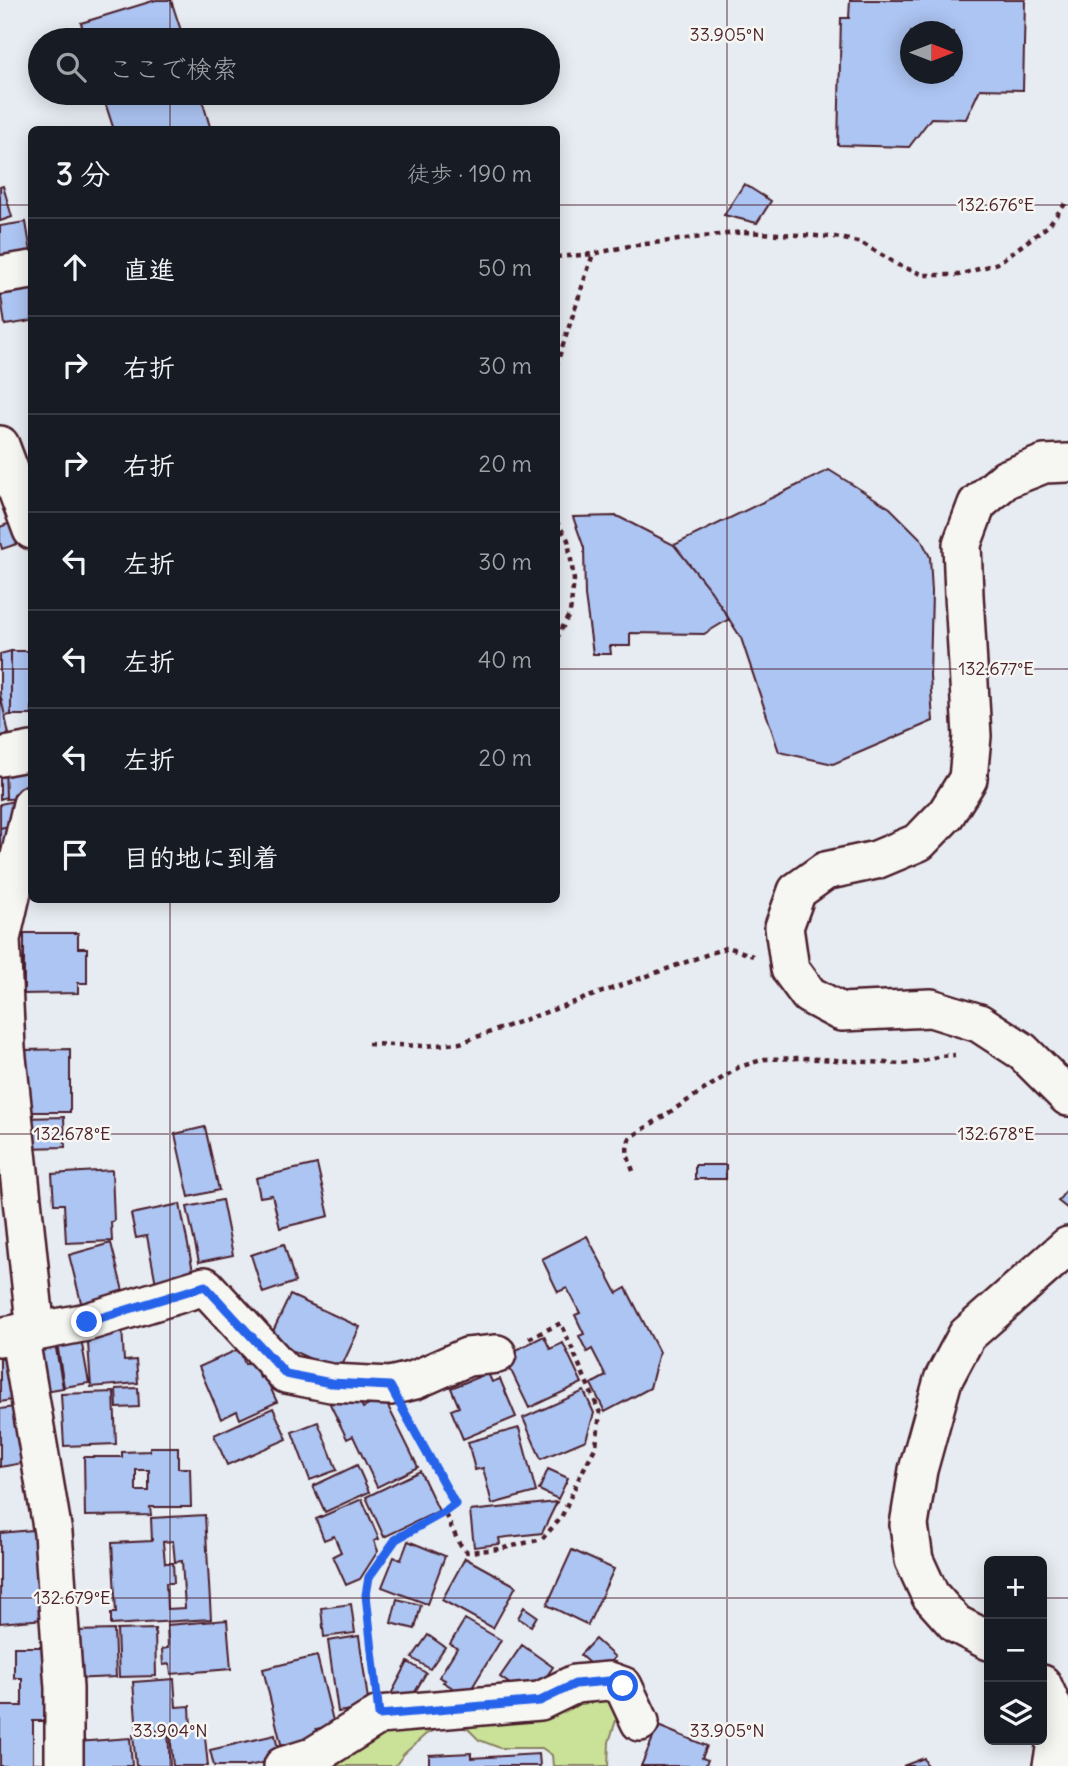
<!DOCTYPE html>
<html lang="ja">
<meta charset="utf-8">
<style>
:root{--surface:#171b24;--page:#20242c;--text:#f1f3f6;--muted:#9ea1a6;--line:#363941}
body{margin:0;font-family:Delius,"Klee One",sans-serif;background:var(--page);color:var(--text)}
.controls{position:absolute;right:21px;bottom:21px;display:grid;overflow:hidden;border-radius:10px;box-shadow:0 4px 18px #0003}
.controls button{width:63px;height:63px;display:grid;place-items:center;padding:0;border:0;border-bottom:2px solid var(--line);background:var(--surface);color:var(--text);font:35px sans-serif}
.compass{position:absolute;left:900px;top:21px;width:63px;height:63px;border-radius:50%;background:var(--surface);box-shadow:0 4px 18px #0003;rotate:90deg}
.stop{position:absolute;width:21px;height:21px;margin:-16px;border:5px solid #2563eb;border-radius:50%;background:#fff}
.stop.end{background:#2563eb;border-color:#fff;box-shadow:0 2px 7px #0008}
.list{margin:0;padding:0;list-style:none}
h2{display:flex;justify-content:space-between;align-items:center;height:91px;margin:0;padding:0 28px;font-size:30px}
h2 small{font-size:23px;font-weight:400;color:var(--muted)}
.list li{display:grid;grid-template-columns:46px 1fr auto;gap:21px;align-items:center;box-sizing:border-box;height:98px;padding:0 28px;border-top:2px solid var(--line)}
.list b{display:block;font-size:26px;white-space:nowrap}
.list em{font-size:23px;font-style:normal;color:var(--muted)}
.icon{flex:none;width:38px;height:38px;fill:none;stroke:currentColor;stroke-width:2;stroke-linecap:round;stroke-linejoin:round}
.map{position:relative;flex:none;width:1068px;height:1766px;overflow:hidden}
.search{position:absolute;background:var(--surface);box-shadow:0 4px 18px #0003;left:28px;top:28px;width:532px;height:77px;display:flex;align-items:center;gap:18px;box-sizing:border-box;padding:0 24px;border-radius:38px;color:var(--muted);font-size:26px}
.panel{position:absolute;background:var(--surface);box-shadow:0 4px 18px #0003;left:28px;top:126px;width:532px;height:777px;border-radius:10px}
.map>svg:first-child{display:block}
</style>
<div class="map">
<svg width="1068" height="1766" viewBox="0 0 1068 1766">
<rect width="100%" height="100%" fill="#e7ecf2"/>
<filter id="ink" filterUnits="userSpaceOnUse"><feTurbulence type="fractalNoise" baseFrequency=".0143" numOctaves="2"/><feDisplacementMap in="SourceGraphic" scale="14" xChannelSelector="R" yChannelSelector="G"/><feConvolveMatrix kernelMatrix="1 2 1 2 8 2 1 2 1" color-interpolation-filters="sRGB"/></filter>
<g filter="url(#ink)">
<path fill="#c9e298" stroke="#8a8062" stroke-width="2" d="M 611,1696 L 618,1714 L 609,1742 L 608,1766 L 553,1766 L 552,1755 L 542,1748 L 500,1748 L 479,1740 L 468,1729 L 455,1725 L 440,1728 L 426,1734 L 404,1754 L 395,1766 L 328,1766 L 377,1724 Z"/>
<path fill="#adc5f3" stroke="#4a1f2b" stroke-width="2" fill-rule="evenodd" d="M 156,0 L 171,0 L 184,40 L 86,40 L 81,23 Z
M 850,0 L 1025,0 L 1023,90 L 980,89 L 966,119 L 931,118 L 909,147 L 838,145 L 841,18 L 849,18 ZM 911,32 L 953,32 L 953,74 L 911,74 Z
M 102,93 L 200,93 L 211,130 L 114,130 Z
M 744,184 L 771,201 L 757,223 L 724,215 Z
M 3,186 L 12,217 L 0,221 L 0,187 Z
M 26,222 L 31,252 L 0,257 L 0,226 Z
M 32,275 L 32,321 L 5,325 L 0,290 Z
M 829,470 L 890,508 L 921,539 L 930,557 L 932,592 L 930,676 L 933,721 L 833,764 L 779,752 L 741,638 L 711,591 L 674,545 Z
M 617,516 L 674,545 L 711,591 L 729,619 L 704,634 L 630,633 L 630,646 L 610,646 L 611,654 L 593,654 L 585,596 L 584,548 L 573,517 Z
M 15,521 L 23,542 L 2,549 L 0,542 L 0,527 Z
M 11,651 L 11,715 L 5,716 L 0,694 L 0,654 Z
M 11,651 L 32,651 L 32,715 L 11,715 Z
M 0,694 L 9,734 L 0,736 Z
M 31,761 L 32,798 L 6,799 L 5,762 Z
M 5,765 L 6,797 L 0,799 L 0,766 Z
M 14,801 L 19,824 L 0,828 L 0,804 Z
M 19,824 L 9,849 L 0,851 L 0,828 Z
M 24,933 L 78,933 L 78,948 L 87,948 L 87,983 L 78,983 L 78,993 L 24,994 Z
M 70,1049 L 70,1112 L 26,1112 L 25,1050 Z
M 64,1117 L 65,1147 L 25,1148 L 24,1118 Z
M 205,1127 L 219,1190 L 189,1197 L 175,1134 Z
M 317,1164 L 329,1216 L 280,1228 L 272,1195 L 260,1197 L 256,1178 Z
M 695,1165 L 726,1165 L 726,1179 L 695,1179 Z
M 112,1170 L 114,1221 L 111,1222 L 112,1241 L 66,1243 L 64,1204 L 54,1204 L 52,1174 Z
M 1068,1188 L 1068,1209 L 1058,1201 Z
M 222,1200 L 233,1255 L 199,1262 L 187,1207 Z
M 180,1204 L 194,1276 L 156,1284 L 147,1236 L 136,1238 L 131,1214 Z
M 587,1236 L 617,1293 L 626,1288 L 659,1352 L 650,1388 L 605,1412 L 591,1384 L 606,1376 L 592,1349 L 587,1352 L 579,1336 L 584,1334 L 575,1315 L 580,1313 L 567,1288 L 558,1292 L 542,1259 Z
M 111,1243 L 125,1299 L 83,1310 L 69,1255 Z
M 284,1244 L 295,1282 L 263,1293 L 251,1255 Z
M 290,1295 L 360,1327 L 339,1372 L 269,1340 Z
M 122,1326 L 124,1361 L 136,1360 L 138,1383 L 91,1387 L 87,1328 Z
M 544,1336 L 550,1349 L 563,1343 L 582,1383 L 529,1408 L 504,1356 Z
M 81,1339 L 89,1383 L 64,1387 L 57,1343 Z
M 55,1343 L 63,1388 L 39,1392 L 31,1347 Z
M 239,1349 L 245,1364 L 253,1360 L 260,1378 L 265,1376 L 277,1402 L 240,1419 L 237,1411 L 221,1419 L 199,1367 Z
M 15,1355 L 22,1398 L 0,1402 L 0,1358 Z
M 488,1373 L 492,1382 L 500,1379 L 516,1417 L 463,1439 L 451,1410 L 459,1407 L 451,1388 Z
M 138,1388 L 139,1407 L 117,1408 L 116,1389 Z
M 584,1391 L 594,1413 L 586,1440 L 541,1459 L 523,1418 Z
M 114,1392 L 116,1444 L 64,1446 L 61,1394 Z
M 355,1392 L 363,1408 L 384,1398 L 418,1467 L 377,1487 L 353,1436 L 347,1439 L 330,1404 Z
M 27,1405 L 23,1463 L 0,1467 L 0,1409 Z
M 273,1408 L 287,1439 L 227,1465 L 214,1435 Z
M 318,1422 L 337,1470 L 310,1480 L 292,1432 Z
M 519,1428 L 536,1492 L 492,1504 L 483,1468 L 475,1470 L 468,1442 Z
M 150,1447 L 178,1447 L 178,1468 L 190,1468 L 191,1507 L 150,1507 L 151,1515 L 85,1516 L 84,1457 L 122,1457 L 122,1452 L 150,1451 ZM 136,1470 L 149,1470 L 149,1491 L 136,1491 Z
M 357,1465 L 369,1492 L 325,1512 L 313,1486 Z
M 548,1469 L 568,1478 L 558,1499 L 539,1490 Z
M 420,1471 L 439,1511 L 384,1537 L 366,1497 Z
M 362,1499 L 379,1539 L 374,1541 L 378,1551 L 360,1579 L 346,1585 L 333,1556 L 341,1552 L 334,1536 L 324,1540 L 316,1519 Z
M 557,1502 L 542,1533 L 499,1538 L 500,1544 L 474,1547 L 470,1511 Z
M 205,1515 L 211,1619 L 111,1625 L 111,1613 L 116,1613 L 112,1543 L 152,1541 L 151,1518 ZM 173,1541 L 175,1562 L 182,1561 L 185,1608 L 167,1609 L 166,1583 L 174,1583 L 173,1563 L 165,1563 L 163,1542 Z
M 43,1529 L 44,1619 L 0,1623 L 0,1533 Z
M 408,1541 L 445,1556 L 427,1604 L 382,1587 L 394,1557 L 401,1560 Z
M 572,1550 L 614,1569 L 588,1625 L 547,1605 Z
M 465,1558 L 516,1586 L 493,1628 L 442,1600 Z
M 397,1599 L 421,1605 L 415,1629 L 391,1623 Z
M 351,1604 L 355,1633 L 324,1637 L 321,1608 Z
M 524,1607 L 537,1616 L 531,1626 L 518,1618 Z
M 465,1619 L 501,1640 L 467,1696 L 443,1682 L 445,1680 L 439,1677 L 457,1648 L 450,1644 Z
M 227,1620 L 231,1669 L 171,1674 L 170,1664 L 163,1665 L 162,1649 L 168,1648 L 167,1625 Z
M 155,1629 L 156,1676 L 119,1677 L 117,1630 Z
M 114,1630 L 116,1677 L 69,1679 L 75,1631 Z
M 428,1635 L 445,1647 L 430,1669 L 412,1658 Z
M 359,1636 L 369,1707 L 338,1712 L 328,1641 Z
M 595,1639 L 615,1657 L 600,1673 L 580,1655 Z
M 522,1645 L 553,1667 L 531,1699 L 500,1677 Z
M 14,1647 L 54,1647 L 54,1721 L 33,1721 L 33,1763 L 53,1763 L 53,1766 L 0,1766 L 0,1706 L 22,1706 L 22,1678 L 14,1678 Z
M 317,1656 L 334,1725 L 316,1729 L 319,1743 L 283,1752 L 263,1669 Z
M 408,1662 L 426,1673 L 407,1706 L 390,1696 Z
M 174,1679 L 176,1707 L 190,1706 L 191,1728 L 137,1732 L 133,1682 Z
M 658,1726 L 707,1746 L 702,1758 L 708,1760 L 705,1766 L 641,1766 Z
M 204,1728 L 208,1766 L 173,1766 L 170,1732 Z
M 168,1732 L 170,1766 L 136,1766 L 133,1735 Z
M 275,1735 L 280,1759 L 248,1766 L 214,1766 L 210,1750 Z
M 130,1738 L 132,1766 L 79,1766 L 77,1742 Z
M 471,1753 L 471,1758 L 539,1754 L 540,1766 L 429,1766 L 429,1755 Z
M 924,1758 L 927,1766 L 903,1766 Z"/>
<g fill="none" stroke-linecap="round" stroke-linejoin="round">
<g stroke="#4a1f2b" stroke-width="42">
<path id="minor" d="M 0,275 L 32,270
M 0,445 L 32,530
M 1068,463 L 1044,464 L 1006,479 L 977,504 L 962,544 L 964,595 L 972,736 L 968,779 L 946,814 L 919,842 L 876,860 L 825,871 L 797,891 L 784,927 L 790,969 L 809,995 L 841,1012 L 931,1008 L 979,1023 L 1022,1051 L 1068,1097
M 0,757 L 32,751
M 36,1332 L 87,1322 L 205,1286 L 286,1374 L 331,1383 L 390,1386 L 415,1380 L 467,1357 L 497,1354
M 19,1333 L 53,1533 L 64,1688 L 64,1766
M 0,1337 L 19,1333 L 36,1332 L 6,1048 L 1,939 L 32,804
M 989,1641 L 956,1624 L 930,1595 L 914,1560 L 909,1525 L 918,1470 L 943,1380 L 967,1335 L 1068,1246
M 1042,1684 L 1052,1706 L 1055,1749 L 1052,1766
M 283,1766 L 312,1757 L 379,1715 L 540,1701 L 575,1684 L 609,1681 L 623,1686 L 640,1722"/>
</g>
<path stroke="#4a1f2b" stroke-width="4.5" stroke-dasharray="5 5" stroke-linecap="butt" d="M 556,257 L 593,254 L 629,246 L 743,232 L 835,237 L 862,243 L 898,265 L 924,275 L 959,275 L 998,263 L 1048,226 L 1068,200
M 556,366 L 593,254
M 556,521 L 568,540 L 574,580 L 570,613 L 556,640
M 368,1044 L 425,1046 L 460,1043 L 728,947 L 753,956
M 633,1171 C 629,1159 624,1150 630,1138 L 739,1067 L 765,1059 L 803,1058 L 902,1064 L 920,1062 L 940,1056 L 955,1055
M 406,1416 L 455,1504 L 444,1512
M 375,1681 L 366,1595 L 368,1577 L 396,1539 L 444,1512 L 459,1543 L 467,1552 L 500,1549 L 542,1539 L 561,1518 L 579,1478 L 596,1446 L 600,1413 L 561,1323 L 526,1340"/>
<use href="#minor" stroke="#f6f6f2" stroke-width="37"/>
</g>
</g>
<g fill="none" stroke-linecap="round" stroke-linejoin="round" filter="url(#ink)">
<path stroke="#2563eb" stroke-width="9" d="M 87,1322 L 205,1286 L 286,1374 L 331,1383 L 390,1386 L 455,1504 L 444,1512 L 396,1539 L 369,1577 L 366,1595 L 379,1715 L 540,1701 L 575,1684 L 609,1681 L 623,1686"/>
</g>
<path fill="none" stroke="#4a1f2b" stroke-width="2" stroke-opacity="0.45" d="M 170,0 L 170,40M 727,0 L 727,1766M 170,93 L 170,130M 0,205 L 32,205M 556,205 L 1068,205M 0,669 L 32,669M 556,669 L 1068,669M 170,900 L 170,1766M 0,1134 L 1068,1134M 0,1598 L 989,1598M 1042,1598 L 1068,1598"/>
<g font-size="18" text-anchor="middle" fill="#4a1f2b" stroke="#f6f6f2" stroke-width="5" stroke-linejoin="round" paint-order="stroke">
<text x="727" y="41">33.905°N</text>
<text x="996" y="211">132.676°E</text>
<text x="996" y="675">132.677°E</text>
<text x="996" y="1140">132.678°E</text>
<text x="72" y="1140">132.678°E</text>
<text x="72" y="1604">132.679°E</text>
<text x="170" y="1737">33.904°N</text>
<text x="727" y="1737">33.905°N</text>
</g>
</svg>
<div class="controls">
<button>+</button>
<button>−</button>
<button><svg class="icon" aria-label="layers" viewBox="0 0 24 24"><path d="M12 4l9 5-9 5-9-5zM3 14l9 5 9-5"/></svg></button>
</div>
<svg class="compass" viewBox="-18 -18 36 36"><path d="M0-13l5 13h-10z" fill="#e53935"/><path d="M0 13l5-13h-10z" fill="#9ea1a6"/></svg>
<div class="stop" style="left:623px;top:1686px"></div>
<div class="stop end" style="left:87px;top:1322px"></div>
<div class="search"><svg class="icon" aria-label="search" viewBox="0 0 24 24"><circle cx="10" cy="10" r="6"/><path d="M15 15l6 6"/></svg>ここで検索</div>
<section class="panel">
<h2>3 分<small>徒歩 · 190 m</small></h2>
<ul class="list">
<li><svg class="icon" aria-label="ahead" viewBox="0 0 24 24"><path d="M12 20V5M6 11l6-6 6 6"/></svg><div><b>直進</b></div><em>50 m</em></li>
<li><svg class="icon" aria-label="right" viewBox="0 0 24 24"><path d="M7 20v-9h11M14 6l5 5-5 5"/></svg><div><b>右折</b></div><em>30 m</em></li>
<li><svg class="icon" aria-label="right" viewBox="0 0 24 24"><path d="M7 20v-9h11M14 6l5 5-5 5"/></svg><div><b>右折</b></div><em>20 m</em></li>
<li><svg class="icon" aria-label="left" viewBox="0 0 24 24"><path d="M17 20v-9H6M10 6l-5 5 5 5"/></svg><div><b>左折</b></div><em>30 m</em></li>
<li><svg class="icon" aria-label="left" viewBox="0 0 24 24"><path d="M17 20v-9H6M10 6l-5 5 5 5"/></svg><div><b>左折</b></div><em>40 m</em></li>
<li><svg class="icon" aria-label="left" viewBox="0 0 24 24"><path d="M17 20v-9H6M10 6l-5 5 5 5"/></svg><div><b>左折</b></div><em>20 m</em></li>
<li><svg class="icon" aria-label="arrive" viewBox="0 0 24 24"><path d="M6 21V4h12l-3 4 3 4H6"/></svg><div><b>目的地に到着</b></div></li>
</ul>
</section>
</div>
